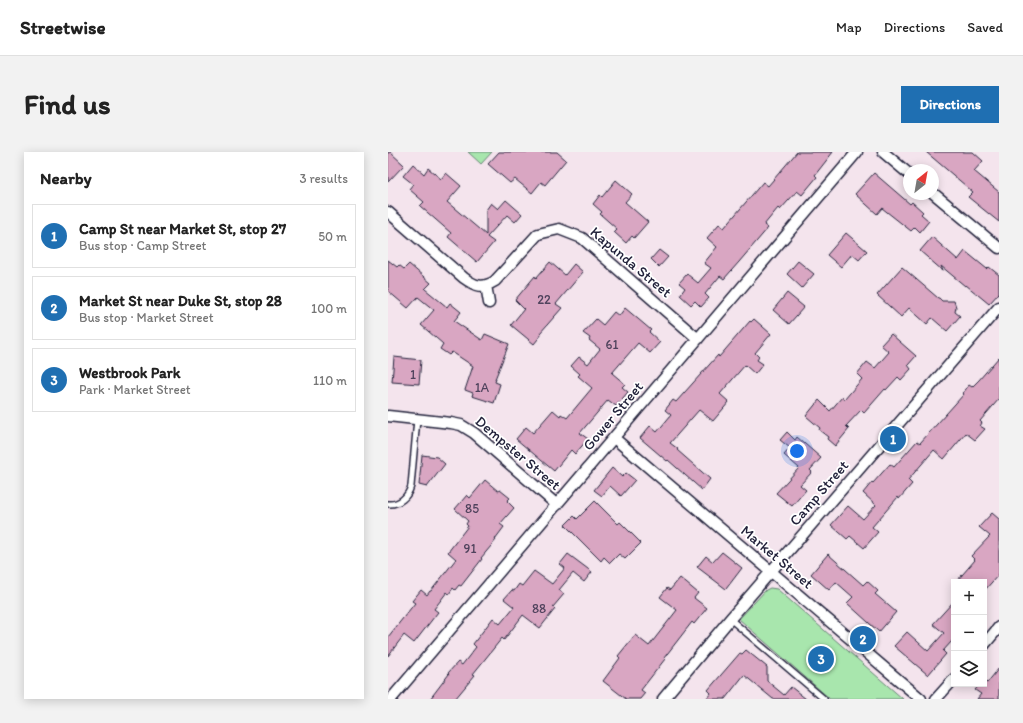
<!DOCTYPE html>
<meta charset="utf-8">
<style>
:root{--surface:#fff;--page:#f2f2f2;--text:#222;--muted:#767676;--line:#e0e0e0;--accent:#1f6fb2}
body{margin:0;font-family:Itim,sans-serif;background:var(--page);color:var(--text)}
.controls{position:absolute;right:12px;bottom:12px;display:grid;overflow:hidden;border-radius:0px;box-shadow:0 2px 10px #0003}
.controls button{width:36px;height:36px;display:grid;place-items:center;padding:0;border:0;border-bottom:1px solid var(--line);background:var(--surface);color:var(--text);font:20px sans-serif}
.compass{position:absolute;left:515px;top:12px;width:36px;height:36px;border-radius:50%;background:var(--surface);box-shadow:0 2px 10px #0003;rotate:31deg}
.you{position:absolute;left:409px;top:299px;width:14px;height:14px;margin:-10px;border:3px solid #fff;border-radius:50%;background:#1a73e8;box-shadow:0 0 0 6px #1a73e833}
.badge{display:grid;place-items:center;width:26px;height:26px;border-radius:50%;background:var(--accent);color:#fff;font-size:13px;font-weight:700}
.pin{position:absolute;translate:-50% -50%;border:2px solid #fff;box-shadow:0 1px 4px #0006}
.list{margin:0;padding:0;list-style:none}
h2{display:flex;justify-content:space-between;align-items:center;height:52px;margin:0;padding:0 16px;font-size:17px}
h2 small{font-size:13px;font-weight:400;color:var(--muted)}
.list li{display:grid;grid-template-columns:26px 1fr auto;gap:12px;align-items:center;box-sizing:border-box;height:64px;margin:0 8px 8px;padding:0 8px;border:1px solid var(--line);border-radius:0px}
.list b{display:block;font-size:15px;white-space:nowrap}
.list p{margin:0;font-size:13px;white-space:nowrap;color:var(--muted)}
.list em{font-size:13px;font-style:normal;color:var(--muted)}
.icon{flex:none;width:22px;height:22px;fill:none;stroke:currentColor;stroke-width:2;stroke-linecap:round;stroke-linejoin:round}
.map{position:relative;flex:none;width:611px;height:547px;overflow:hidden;border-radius:0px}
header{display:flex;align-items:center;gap:24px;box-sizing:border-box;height:56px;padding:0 20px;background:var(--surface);border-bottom:1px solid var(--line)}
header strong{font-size:19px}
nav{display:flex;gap:22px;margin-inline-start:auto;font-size:14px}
.intro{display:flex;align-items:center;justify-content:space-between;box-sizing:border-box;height:96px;padding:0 24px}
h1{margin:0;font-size:28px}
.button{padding:10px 18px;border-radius:0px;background:var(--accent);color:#fff;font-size:14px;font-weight:700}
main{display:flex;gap:24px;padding:0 24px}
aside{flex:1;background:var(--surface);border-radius:0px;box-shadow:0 2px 10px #0003}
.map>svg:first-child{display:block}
</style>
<header>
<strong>Streetwise</strong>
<nav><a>Map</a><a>Directions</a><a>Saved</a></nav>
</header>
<div class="intro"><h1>Find us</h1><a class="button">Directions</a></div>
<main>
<aside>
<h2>Nearby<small>3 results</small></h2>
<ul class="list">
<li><span class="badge">1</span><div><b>Camp St near Market St, stop 27</b><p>Bus stop · Camp Street</p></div><em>50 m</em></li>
<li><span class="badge">2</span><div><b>Market St near Duke St, stop 28</b><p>Bus stop · Market Street</p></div><em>100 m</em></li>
<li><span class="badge">3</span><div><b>Westbrook Park</b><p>Park · Market Street</p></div><em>110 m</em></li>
</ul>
</aside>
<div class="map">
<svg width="611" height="547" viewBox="0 0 611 547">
<rect width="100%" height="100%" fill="#f4e4ed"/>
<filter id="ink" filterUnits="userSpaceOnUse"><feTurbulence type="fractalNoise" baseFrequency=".025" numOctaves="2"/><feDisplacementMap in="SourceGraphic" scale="8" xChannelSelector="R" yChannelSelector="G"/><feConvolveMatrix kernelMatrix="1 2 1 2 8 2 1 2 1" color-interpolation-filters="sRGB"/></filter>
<g filter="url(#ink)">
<path fill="#a8e6ad" stroke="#658474" d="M 80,0 L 104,0 L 93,12 Z
M 382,436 L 389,437 L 515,547 L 442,547 L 351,467 L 378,438 Z"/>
<path fill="#d9a6c2" stroke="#22223b" d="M 0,0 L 2,0 L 16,13 L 0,30 Z
M 111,0 L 169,0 L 178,8 L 157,33 L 153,30 L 144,41 L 127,27 L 122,31 L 100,12 Z
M 409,0 L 445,0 L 427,23 L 429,25 L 414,43 L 409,39 L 392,58 L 390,56 L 376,73 L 380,76 L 351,110 L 336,127 L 332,124 L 317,142 L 321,146 L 313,155 L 307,149 L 303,153 L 292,143 L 297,136 L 291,131 L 299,122 L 310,131 L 323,116 L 316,111 L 329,95 L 319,86 L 331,72 L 336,76 L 375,30 L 380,34 Z
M 538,0 L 585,0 L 595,9 L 586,19 L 611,40 L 611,70 L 580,45 L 585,40 Z
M 25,12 L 36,22 L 40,16 L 53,27 L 58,21 L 73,34 L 59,50 L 98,83 L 98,58 L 103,51 L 110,57 L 118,48 L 134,62 L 127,70 L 119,63 L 99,85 L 106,90 L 89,110 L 60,85 L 63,81 L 32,54 L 36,50 L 21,37 L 25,32 L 15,24 Z
M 486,21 L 522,52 L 524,50 L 535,60 L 533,62 L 541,69 L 532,80 L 527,75 L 523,79 L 494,56 L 489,62 L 467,42 Z
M 228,28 L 244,42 L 237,50 L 260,70 L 246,86 L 244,84 L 238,91 L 226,80 L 229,77 L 212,62 L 214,60 L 205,52 L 212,43 L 214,45 Z
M 458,81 L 479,99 L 471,108 L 464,102 L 453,115 L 439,103 Z
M 544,85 L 570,108 L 577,99 L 599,117 L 601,115 L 611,123 L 611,141 L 601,152 L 578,133 L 577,134 L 553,114 L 555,119 L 532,99 Z
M 271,98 L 280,105 L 271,115 L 263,107 Z
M 0,108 L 9,115 L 11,113 L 16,117 L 21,112 L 43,131 L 37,137 L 59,155 L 62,151 L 73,160 L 66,169 L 94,188 L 97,182 L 121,192 L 107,227 L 108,227 L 107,230 L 112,232 L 106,251 L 84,244 L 85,241 L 77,238 L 85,214 L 64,200 L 61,203 L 52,197 L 55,192 L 33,173 L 46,158 L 30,145 L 20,156 L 0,139 Z
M 410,109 L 426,122 L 414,136 L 399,122 Z
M 162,110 L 177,123 L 186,112 L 195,120 L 168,152 L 174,156 L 152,181 L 154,182 L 146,192 L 123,173 L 136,157 L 127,148 L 147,124 L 148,126 Z
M 514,115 L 550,146 L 551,146 L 554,149 L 566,149 L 568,155 L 567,160 L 572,164 L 559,179 L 544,166 L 539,172 L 521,156 L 513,165 L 489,143 Z
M 399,141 L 416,155 L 401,172 L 385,158 Z
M 237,156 L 263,178 L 261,180 L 272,190 L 262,201 L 250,191 L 224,221 L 237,232 L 234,235 L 240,240 L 228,254 L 220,248 L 192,281 L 200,287 L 187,302 L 183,298 L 166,319 L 128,287 L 138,275 L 145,281 L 165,258 L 172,264 L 173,262 L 179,266 L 204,236 L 190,224 L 192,222 L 183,214 L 191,205 L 200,212 L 212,197 L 201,188 L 202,186 L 195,181 L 208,167 L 215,173 L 226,160 L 231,164 Z
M 366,167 L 383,182 L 367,201 L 371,205 L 369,208 L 375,212 L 367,222 L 357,213 L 332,242 L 341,250 L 325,269 L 311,258 L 282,291 L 290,297 L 289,298 L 322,327 L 314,338 L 280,308 L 279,309 L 252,286 L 262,274 L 269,280 L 283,263 L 277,258 L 285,248 L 288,250 L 330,203 L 331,205 L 362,169 L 363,170 Z
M 503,182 L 528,204 L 520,213 L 523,217 L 513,228 L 510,225 L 498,238 L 497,237 L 476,261 L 473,258 L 458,274 L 461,277 L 447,294 L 439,287 L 440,285 L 431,278 L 432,276 L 418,264 L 431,248 L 442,259 L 454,245 L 456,248 L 474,227 L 469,222 L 479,210 L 487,216 L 501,200 L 493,193 Z
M 6,205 L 33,208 L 31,232 L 4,230 Z
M 611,205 L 611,247 L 592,269 L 594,271 L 592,274 L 597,277 L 587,288 L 578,281 L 556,307 L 546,298 L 520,328 L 524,332 L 511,347 L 510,345 L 484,375 L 490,380 L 476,396 L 462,384 L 459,387 L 443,373 L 460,354 L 475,367 L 488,353 L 475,341 L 484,330 L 485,331 L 502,312 L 506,315 L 529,289 L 532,291 L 576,242 L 575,241 L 581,233 L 584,235 L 591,228 Z
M 399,280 L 407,288 L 409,285 L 433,306 L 422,318 L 424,320 L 412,333 L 418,338 L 404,354 L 388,341 L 411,316 L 396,303 L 402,296 L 392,288 Z
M 34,303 L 49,305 L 57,312 L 39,335 L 31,333 Z
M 224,316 L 234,325 L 238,321 L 247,328 L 233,344 L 222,334 L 214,344 L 206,338 Z
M 97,328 L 110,339 L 112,338 L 122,346 L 119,349 L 126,356 L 112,372 L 116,375 L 107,387 L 108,388 L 93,406 L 94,407 L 73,434 L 71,433 L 67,438 L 65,436 L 61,442 L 59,440 L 46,457 L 50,460 L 26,491 L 16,483 L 0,504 L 0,485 L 27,451 L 24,449 L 33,438 L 39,443 L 42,439 L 43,439 L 68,407 L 60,400 L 80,374 L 78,372 L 80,369 L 67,357 L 79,343 L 82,346 Z
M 207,349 L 230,372 L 232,370 L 253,391 L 237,407 L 231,402 L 222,411 L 216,405 L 213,409 L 177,373 L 186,364 L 189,367 Z
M 604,361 L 611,367 L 611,422 L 596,439 L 596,430 L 568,430 L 587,408 L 583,404 L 602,384 L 591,375 Z
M 334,400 L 354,416 L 338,437 L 309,415 L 318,404 L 325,410 Z
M 180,402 L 204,420 L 196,430 L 185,421 L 171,438 L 176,442 L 165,455 L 167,457 L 152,476 L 135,463 L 116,488 L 114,486 L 85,522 L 87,523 L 67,547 L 42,547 L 61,522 L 60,521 L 70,510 L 74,513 L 88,495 L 85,492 L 105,466 L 112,472 L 126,455 L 116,447 L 124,438 L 126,439 L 131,432 L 134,434 L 146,419 L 164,432 L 177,416 L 172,412 Z
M 440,402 L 475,433 L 479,429 L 490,439 L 487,442 L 508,460 L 491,480 L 459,451 L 465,445 L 448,430 L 441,438 L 423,422 Z
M 292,426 L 310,441 L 306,446 L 319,456 L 306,472 L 304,470 L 276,506 L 277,507 L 253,538 L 257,541 L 252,547 L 238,547 L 215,529 L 232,506 L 230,504 L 247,483 L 261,494 L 289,458 L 272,445 L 279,436 L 282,438 Z
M 566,449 L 566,490 L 564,489 L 555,499 L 558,502 L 540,523 L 506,494 L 519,480 L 540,499 L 556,481 L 545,472 Z
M 358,498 L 379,515 L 379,529 L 396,543 L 403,535 L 418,547 L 385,547 L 356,523 L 337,547 L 318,547 L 323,541 L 320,538 L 352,501 L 354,502 Z
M 611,516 L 611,547 L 589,547 L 593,542 L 587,538 L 592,532 L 596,532 L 596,528 L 599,531 Z"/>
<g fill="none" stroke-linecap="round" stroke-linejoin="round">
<g stroke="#22223b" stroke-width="8">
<path id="lane" d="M 0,352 C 11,353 20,345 23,334 L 29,267
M 342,467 L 436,547"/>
</g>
<g stroke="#22223b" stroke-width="13">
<path id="street" d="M 495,0 L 521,22
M 545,41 L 611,96
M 0,60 L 76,126 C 87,134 94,137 107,129 L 150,82 L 171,77 L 194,86 L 310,187
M 98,133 L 101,151
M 0,264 L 63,271 L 73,273 L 86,281 L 169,353
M 226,286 L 533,547
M 596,493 L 611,475
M 3,547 L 469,0
M 275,547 L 342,467 L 611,155
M 548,547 L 566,527"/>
</g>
<use href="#lane" stroke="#fff" stroke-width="5"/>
<use href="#street" stroke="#fff" stroke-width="10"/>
</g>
</g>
<g text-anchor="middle" stroke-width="3.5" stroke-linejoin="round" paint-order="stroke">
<g font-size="13" fill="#50435d">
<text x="156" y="152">22</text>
<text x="224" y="197">61</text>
<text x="25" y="227">1</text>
<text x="94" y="240">1A</text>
<text x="84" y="361">85</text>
<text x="82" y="401">91</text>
<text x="151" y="461">88</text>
</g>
<g font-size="15" fill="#22223b" stroke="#fff">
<text transform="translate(243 110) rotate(40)" y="5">Kapunda Street</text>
<text transform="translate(225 264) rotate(-50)" y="5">Gower Street</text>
<text transform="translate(130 301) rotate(40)" y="5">Dempster Street</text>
<text transform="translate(431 341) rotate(-49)" y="5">Camp Street</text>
<text transform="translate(389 405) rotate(40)" y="5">Market Street</text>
</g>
</g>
</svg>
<div class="controls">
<button>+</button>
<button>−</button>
<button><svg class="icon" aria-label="layers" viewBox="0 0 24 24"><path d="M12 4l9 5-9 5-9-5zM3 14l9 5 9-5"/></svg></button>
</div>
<svg class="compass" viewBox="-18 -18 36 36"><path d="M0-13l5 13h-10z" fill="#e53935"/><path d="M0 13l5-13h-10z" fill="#767676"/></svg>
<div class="you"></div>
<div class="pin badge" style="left:505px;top:287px">1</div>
<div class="pin badge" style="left:475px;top:487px">2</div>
<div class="pin badge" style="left:433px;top:507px">3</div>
</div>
</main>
